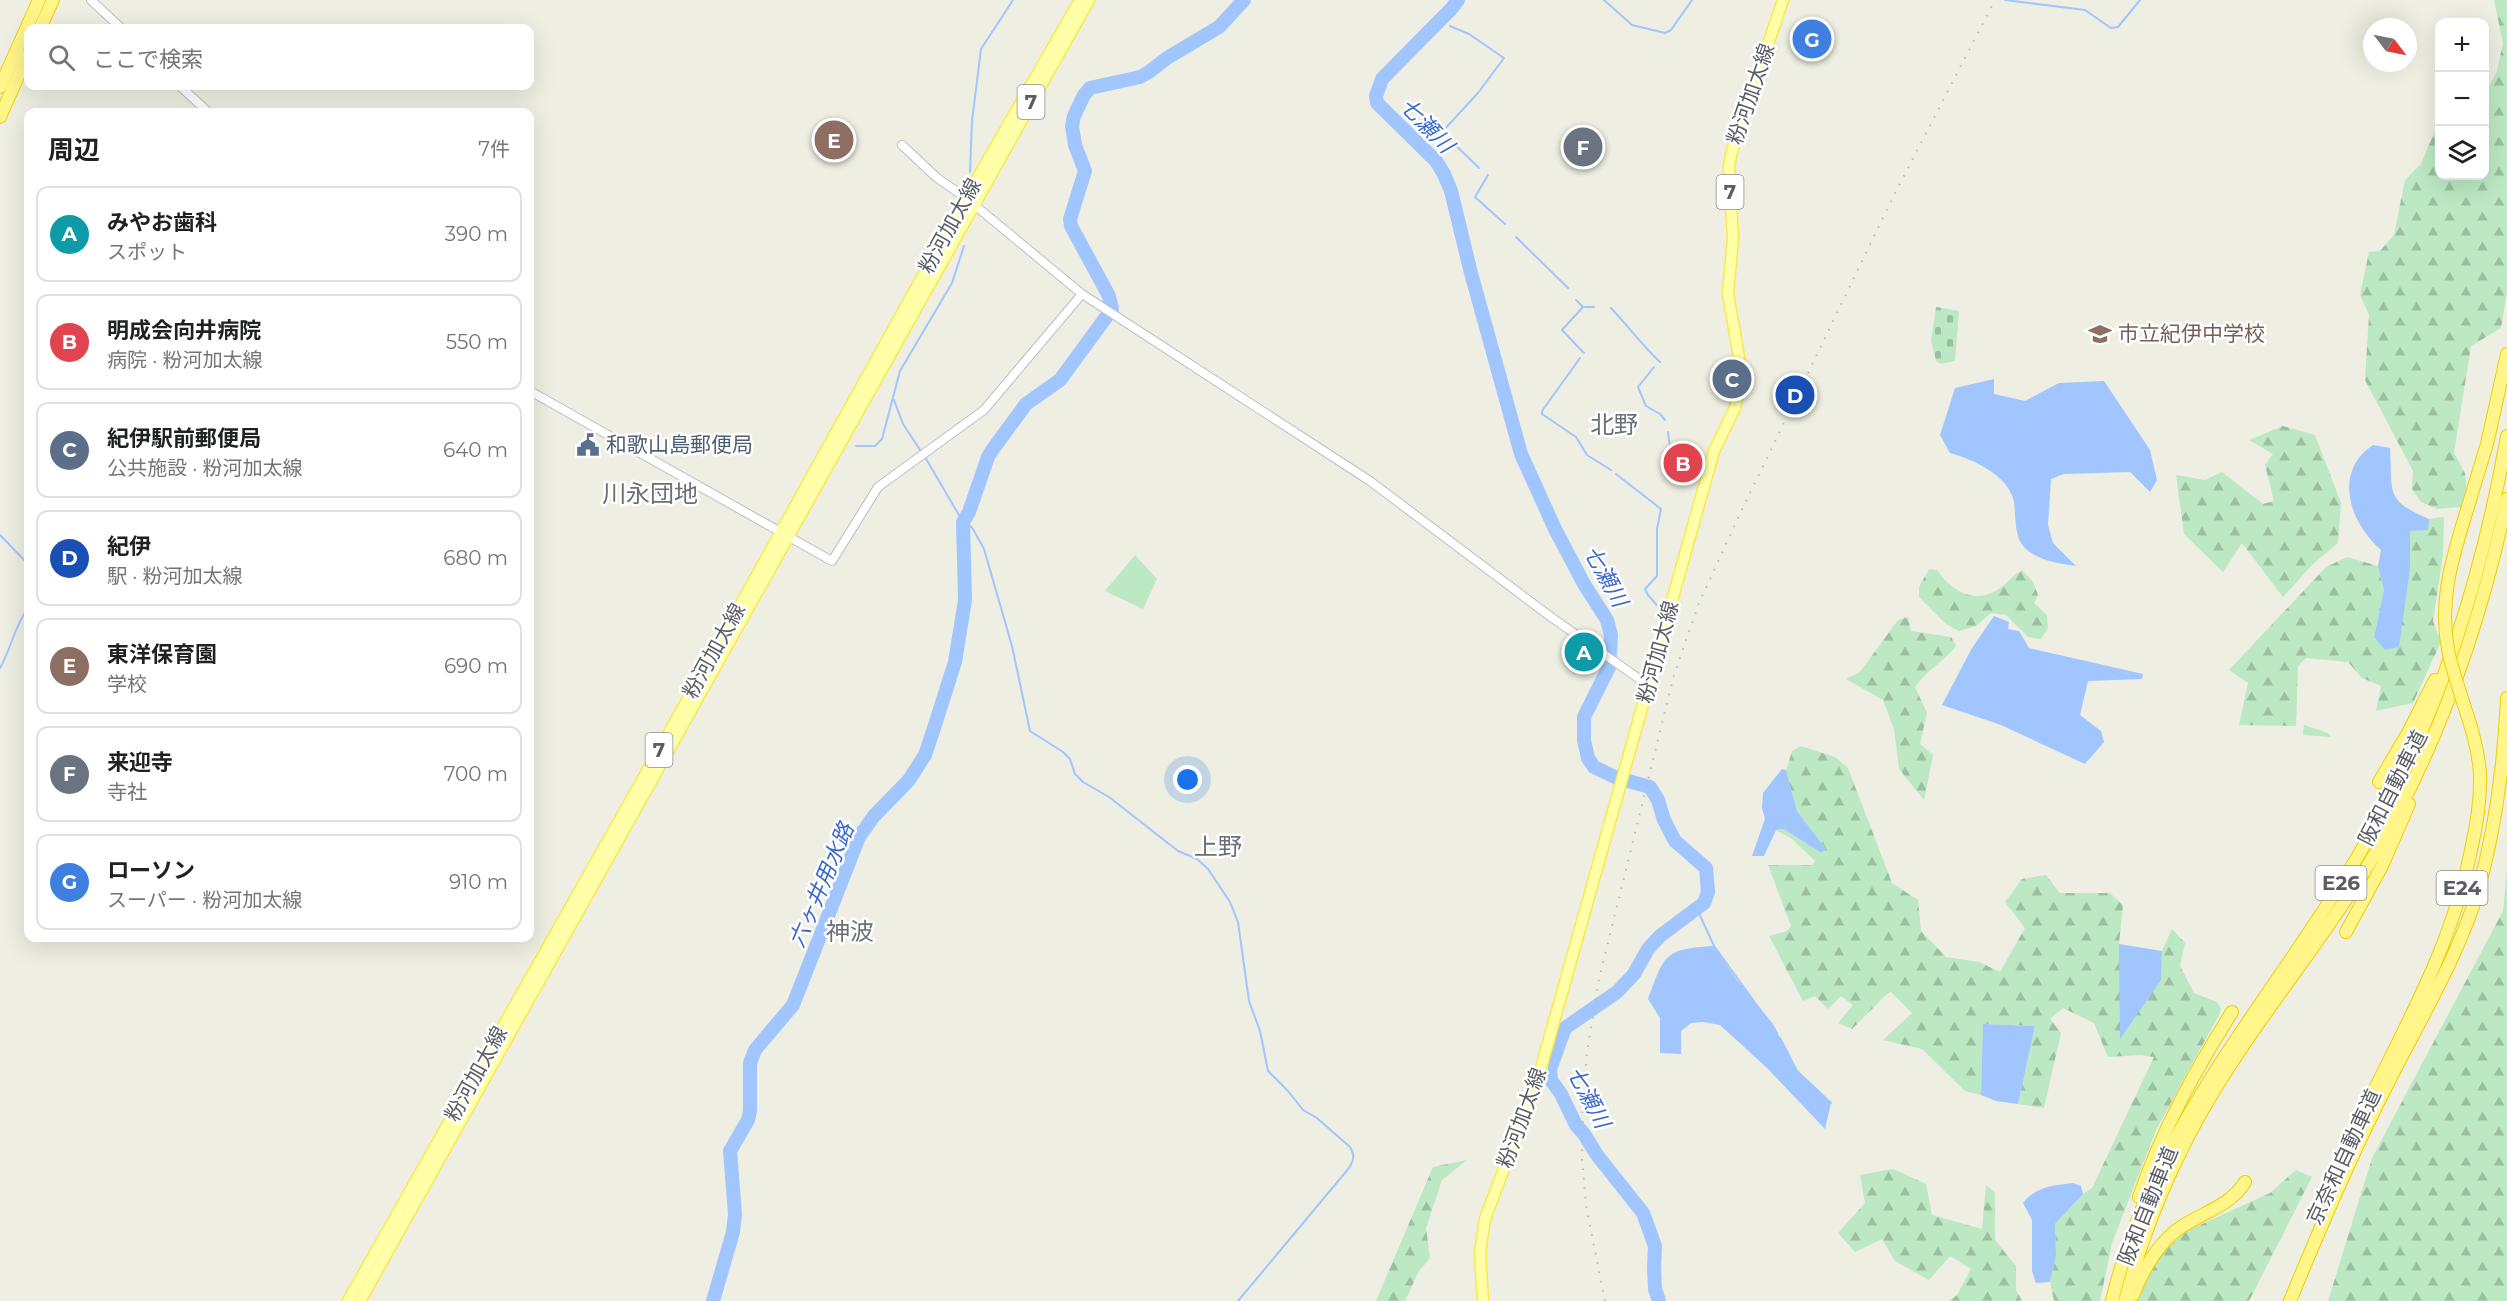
<!DOCTYPE html>
<html lang="ja">
<meta charset="utf-8">
<style>
:root{--surface:#fff;--page:#f6f6f6;--text:#202124;--muted:#757577;--line:#e0e0e0;--accent:#2563eb}
body{margin:0;font-family:Montserrat,"Noto Sans JP",sans-serif;background:var(--page);color:var(--text)}
.controls{position:absolute;right:18px;top:18px;display:grid;overflow:hidden;border-radius:12px;box-shadow:0 6px 24px #0002}
.controls button{width:54px;height:54px;display:grid;place-items:center;padding:0;border:0;border-bottom:2px solid var(--line);background:var(--surface);color:var(--text);font:30px sans-serif}
.compass{position:absolute;left:2363px;top:18px;width:54px;height:54px;border-radius:50%;background:var(--surface);box-shadow:0 6px 24px #0002;rotate:122deg}
.you{position:absolute;left:1188px;top:780px;width:21px;height:21px;margin:-15px;border:4px solid #fff;border-radius:50%;background:#1a73e8;box-shadow:0 0 0 9px #1a73e833}
.badge{display:grid;place-items:center;width:39px;height:39px;border-radius:50%;background:var(--accent);color:#fff;font-size:20px;font-weight:700}
.pin{position:absolute;translate:-50% -50%;border:3px solid #fff;box-shadow:0 2px 6px #0006}
.list{margin:0;padding:0;list-style:none}
h2{display:flex;justify-content:space-between;align-items:center;height:78px;margin:0;padding:0 24px;font-size:26px}
h2 small{font-size:20px;font-weight:400;color:var(--muted)}
.list li{display:grid;grid-template-columns:39px 1fr auto;gap:18px;align-items:center;box-sizing:border-box;height:96px;margin:0 12px 12px;padding:0 12px;border:2px solid var(--line);border-radius:12px}
.list b{display:block;font-size:22px;white-space:nowrap}
.list p{margin:0;font-size:20px;white-space:nowrap;color:var(--muted)}
.list em{font-size:20px;font-style:normal;color:var(--muted)}
.icon{flex:none;width:33px;height:33px;fill:none;stroke:currentColor;stroke-width:2;stroke-linecap:round;stroke-linejoin:round}
.map{position:relative;flex:none;width:2507px;height:1301px;overflow:hidden}
.search{position:absolute;background:var(--surface);box-shadow:0 6px 24px #0002;left:24px;top:24px;width:510px;height:66px;display:flex;align-items:center;gap:15px;box-sizing:border-box;padding:0 21px;border-radius:12px;color:var(--muted);font-size:22px}
.panel{position:absolute;background:var(--surface);box-shadow:0 6px 24px #0002;left:24px;top:108px;width:510px;height:834px;border-radius:12px}
.map>svg:first-child{display:block}
</style>
<div class="map">
<svg width="2507" height="1301" viewBox="0 0 2507 1301">
<defs>
<pattern id="forest-firs" width="22" height="20" patternUnits="userSpaceOnUse" patternTransform="scale(1.5)"><rect width="22" height="20" fill="#bce8c3"/><path d="M5 1l3.5 6h-7zM16 11l3.5 6h-7z" fill="#9cbfa2"/></pattern>
<pattern id="cemetery-stones" width="16" height="16" patternUnits="userSpaceOnUse" patternTransform="scale(1.5)"><rect width="16" height="16" fill="#bce8c3"/><path d="M2 7V4a2 2 0 0 1 4 0v3zM10 15v-3a2 2 0 0 1 4 0v3z" fill="#9cbfa2"/></pattern>
</defs>
<rect width="100%" height="100%" fill="#eeeee2"/>
<path fill="#bce8c3" d="M 1135,555 L 1157,579 L 1143,609 L 1105,591 Z
M 2304,725 L 2328,733 L 2331,737 L 2303,735 Z"/>
<path fill="url(#forest-firs)" d="M 2494,0 L 2507,0 L 2507,292 L 2501,328 L 2471,346 L 2454,453 L 2465,473 L 2467,493 L 2461,507 L 2437,509 L 2421,502 L 2412,489 L 2413,471 L 2365,380 L 2369,315 L 2360,295 L 2369,252 L 2380,251 L 2394,235 L 2405,180 L 2421,164 L 2439,121 L 2440,176 L 2484,176 L 2485,95 L 2497,71 L 2503,43 Z
M 2283,426 L 2315,435 L 2341,503 L 2338,543 L 2313,564 L 2283,597 L 2242,543 L 2223,572 L 2184,534 L 2176,475 L 2205,480 L 2222,472 L 2263,504 L 2274,501 L 2265,465 L 2273,454 L 2249,440 Z
M 2444,517 L 2443,555 L 2433,621 L 2441,642 L 2413,703 L 2376,711 L 2381,686 L 2362,678 L 2348,662 L 2306,658 L 2298,666 L 2296,726 L 2239,725 L 2248,683 L 2229,670 L 2326,567 L 2347,557 L 2378,566 L 2384,590 L 2374,637 L 2398,647 L 2410,570 L 2410,530 L 2427,530 L 2429,519 Z
M 1929,569 L 1937,570 C 1951,591 1976,606 2000,588 C 2008,583 2013,575 2022,570 L 2033,582 L 2038,595 L 2034,603 L 2047,615 L 2048,628 L 2041,639 L 2028,637 L 2006,615 L 1991,613 L 1976,626 L 1959,631 L 1946,624 L 1919,597 L 1919,587 Z
M 1908,617 L 1911,631 L 1951,637 L 1956,646 C 1944,662 1926,670 1915,687 L 1927,713 L 1920,744 L 1933,755 L 1924,800 L 1899,769 L 1894,729 L 1883,700 L 1846,679 L 1860,672 L 1898,620 Z
M 1801,746 L 1835,757 L 1848,768 L 1892,883 L 1918,900 L 1921,931 L 1946,957 L 1979,962 L 2000,972 L 2025,928 L 2005,902 L 2022,879 L 2046,875 L 2060,893 L 2110,893 L 2123,905 L 2119,944 L 2161,980 L 2162,951 L 2172,929 L 2185,943 L 2180,966 L 2194,993 L 2217,1002 L 2221,1009 L 2219,1015 L 2156,1130 L 2112,1243 L 2100,1301 L 2054,1301 L 2050,1282 L 2056,1256 L 2055,1224 L 2083,1194 L 2092,1188 L 2154,1057 L 2140,1055 L 2108,1057 L 2094,1023 L 2063,1008 L 2050,1019 L 2061,1033 L 2044,1108 L 2018,1104 L 2035,1026 L 1983,1024 L 1981,1095 L 1965,1091 L 1922,1049 L 1883,1040 L 1912,1013 L 1890,991 L 1852,1029 L 1838,1023 L 1853,1005 L 1841,996 L 1828,1009 L 1815,996 L 1803,1001 L 1769,936 L 1787,931 L 1791,926 L 1768,865 L 1812,865 L 1815,861 L 1792,839 L 1776,830 L 1784,829 L 1821,853 L 1826,849 L 1797,811 L 1786,771 L 1792,751 Z
M 2507,870 L 2507,1301 L 2328,1301 L 2372,1158 L 2503,911 Z
M 1467,1160 L 1442,1180 L 1426,1228 L 1430,1258 L 1419,1271 L 1405,1301 L 1376,1301 L 1433,1167 Z
M 1893,1169 L 1926,1184 L 1932,1215 L 1982,1229 L 1986,1185 L 1995,1193 L 1995,1240 L 2016,1266 L 2016,1290 L 2022,1301 L 1950,1301 L 1957,1295 L 1971,1269 L 1950,1256 L 1929,1280 L 1895,1261 L 1882,1239 L 1855,1252 L 1838,1233 L 1865,1203 L 1860,1175 Z
M 2296,1170 L 2312,1177 L 2249,1301 L 2136,1301 L 2162,1251 L 2187,1231 L 2270,1193 Z"/>
<path fill="url(#cemetery-stones)" d="M 1936,307 L 1959,311 L 1955,361 L 1941,364 L 1936,361 L 1931,341 Z"/>
<path fill="#a1c6ff" d="M 1994,379 L 1994,394 L 2025,401 L 2059,383 L 2104,381 L 2150,450 L 2157,480 L 2150,492 L 2130,472 L 2064,474 L 2051,479 L 2048,525 L 2053,543 L 2076,566 C 2058,563 2038,561 2024,547 C 2014,536 2016,516 2014,502 C 2009,475 1972,459 1950,453 L 1940,435 L 1955,388 Z
M 2373,445 L 2390,448 C 2393,493 2384,500 2429,519 L 2428,530 L 2410,531 L 2410,570 L 2399,647 L 2385,650 L 2374,637 L 2384,590 L 2378,566 L 2381,550 C 2350,523 2332,472 2373,445 Z
M 1994,616 L 2009,622 L 2008,629 L 2019,631 L 2029,648 L 2143,674 L 2142,679 L 2088,681 L 2080,715 L 2101,731 L 2104,742 L 2085,764 L 2001,725 L 1942,705 L 1972,648 Z
M 1782,769 L 1786,770 L 1797,811 L 1826,849 L 1821,853 L 1784,829 L 1776,830 L 1764,856 L 1752,856 L 1765,819 L 1762,808 L 1763,793 Z
M 2119,944 L 2162,951 L 2161,980 L 2120,1039 Z
M 1714,946 L 1736,979 L 1773,1024 L 1797,1071 L 1831,1103 L 1825,1129 L 1767,1068 L 1720,1025 L 1703,1022 L 1691,1023 L 1681,1031 L 1681,1054 L 1660,1053 L 1660,1018 L 1648,999 C 1665,954 1664,949 1714,946 Z
M 1983,1024 L 2035,1026 L 2018,1104 L 1996,1101 L 1981,1095 Z
M 2073,1183 L 2081,1186 L 2083,1194 L 2055,1224 L 2056,1256 L 2050,1282 L 2036,1283 L 2032,1271 L 2032,1220 L 2023,1203 C 2036,1186 2053,1186 2073,1183 Z"/>
<g fill="none" stroke-linecap="round" stroke-linejoin="round">
<path stroke="#a1c6ff" stroke-width="2" d="M 1604,0 L 1632,25 L 1665,33 L 1671,30 L 1692,0
M 2005,0 L 2085,10 L 2111,28 L 2118,27 L 2140,0
M 1450,26 L 1469,34 L 1504,58 L 1478,93 L 1442,132 L 1479,168
M 970,172 L 972,121 L 981,49 L 1013,0
M 1488,175 L 1475,197 L 1505,224
M 1516,237 L 1568,288
M 1576,300 L 1583,307 L 1562,330 L 1584,353
M 1585,307 L 1594,307
M 1611,308 C 1628,326 1642,345 1660,362
M 1580,358 L 1542,411 L 1542,414 L 1576,437 L 1587,455 L 1611,470
M 1654,367 L 1638,387 L 1646,406 L 1660,414 L 1665,420
M 894,400 L 903,424 L 922,453
M 1668,432 C 1669,448 1672,454 1685,464
M 856,446 L 875,446 L 882,439 L 900,371 L 952,283 L 964,246
M 925,457 L 963,522
M 1616,474 L 1661,509 L 1657,529 L 1657,576 L 1645,589 L 1648,595 L 1663,612
M 964,520 L 973,529 L 984,549 L 1012,646 L 1030,731 L 1063,752 L 1070,759 L 1075,774 L 1083,782 L 1109,797 L 1178,851 L 1197,859 L 1208,869 L 1230,902 L 1238,922 L 1249,1001 L 1260,1031 L 1268,1071 L 1288,1091 L 1303,1110 L 1317,1118 L 1350,1147 C 1355,1155 1354,1160 1349,1168 L 1238,1301
M 0,535 L 28,564
M 0,668 C 11,649 15,625 28,608
M 1697,909 L 1714,946 L 1777,1033
M 1780,1038 L 1797,1071 L 1831,1103"/>
<path stroke="#a1c6ff" stroke-width="14" d="M 1458,0 L 1452,8 L 1382,79 L 1376,96 L 1377,103 L 1436,161 L 1444,174 L 1451,191 L 1471,273 L 1521,454 L 1555,529 L 1584,584 L 1607,620 L 1611,635 L 1609,667 L 1584,717 L 1584,740 L 1588,758 L 1594,767 L 1617,778 L 1650,787 L 1658,800 L 1664,820 L 1675,841 L 1706,868 L 1708,892 L 1704,903 L 1660,936 L 1648,949 L 1634,974 L 1617,992 L 1565,1028 L 1550,1069 L 1551,1080 L 1561,1094 L 1576,1125 L 1584,1134 L 1597,1155 L 1643,1213 L 1655,1246 L 1654,1267 L 1655,1289 L 1659,1301
M 713,1301 L 733,1232 L 735,1214 L 730,1151 L 748,1120 L 750,1111 L 750,1063 L 755,1050 L 793,1005 L 859,837 L 874,816 L 909,780 L 925,755 L 934,728 L 955,662 L 965,600 L 963,522 L 969,512 L 988,457 L 993,449 L 1026,404 L 1060,380 L 1112,309 L 1109,296 L 1071,226 L 1070,219 L 1085,171 L 1075,145 L 1072,126 L 1074,116 L 1084,95 L 1090,88 L 1140,77 L 1149,72 L 1167,58 L 1219,27 L 1244,0"/>
<g stroke="#bcbec4" stroke-width="10">
<path id="minor" d="M 91,0 L 121,28
M 180,86 L 208,112
M 902,145 L 936,177 L 966,198 L 1082,294 L 1370,481 L 1551,617 L 1648,685
M 530,391 L 832,561 L 878,487 L 984,410 L 1082,294"/>
</g>
<g stroke="#fbe84e" stroke-width="13">
<path id="major" d="M 348,1301 L 706,667 L 966,198 L 1080,0
M 360,1301 L 1089,0
M 1483,1301 L 1480,1253 L 1485,1219 L 1539,1075 L 1714,451 L 1735,408 L 1742,375 L 1728,293 L 1733,238 L 1729,166 L 1732,151 L 1783,0"/>
</g>
<g stroke="#f0cd00" stroke-width="14">
<path id="highway" d="M 40,28 L 53,0
M 0,87 L 39,0
M 0,117 L 28,54
M 2470,500 L 2487,444 L 2507,354
M 2379,782 L 2409,731 L 2435,680
M 2346,932 L 2382,866 L 2409,804
M 2359,1122 C 2402,1031 2451,950 2471,850 C 2477,824 2481,799 2480,773 C 2478,748 2471,726 2463,702
M 2139,1197 C 2162,1130 2195,1071 2232,1012
M 2133,1295 C 2143,1270 2159,1242 2181,1227 C 2204,1212 2230,1206 2245,1182
M 2112,1301 C 2153,1126 2269,1005 2358,856 C 2435,728 2481,583 2507,436
M 2125,1301 C 2141,1238 2166,1177 2197,1120 C 2246,1031 2314,953 2367,867 C 2435,755 2480,627 2507,499
M 2290,1301 C 2320,1228 2351,1155 2387,1085 C 2419,1021 2457,960 2478,891 C 2496,827 2504,764 2507,698"/>
</g>
<use href="#minor" stroke="#fff" stroke-width="8"/>
<use href="#major" stroke="#feffa6" stroke-width="10"/>
<use href="#highway" stroke="#fff588" stroke-width="12"/>
<path stroke="#b7b8b8" stroke-width="2" stroke-dasharray="1.5 8" stroke-linecap="butt" d="M 1605,1301 L 1586,1205 L 1582,1159 L 1583,1104 L 1587,1052 L 1599,979 L 1674,675 L 1699,603 L 1738,518 L 1892,199 L 1995,0"/>
<g stroke="#f0cd00" stroke-width="14" stroke-linecap="butt">
<path id="highway-bridge" d="M 2463,702 C 2458,685 2451,667 2448,649 C 2438,596 2455,550 2470,500"/>
</g>
<use href="#highway-bridge" stroke="#fff588" stroke-width="12"/>
</g>
<defs>
<g id="school-bare" transform="scale(1.8)"><path d="M0-5L7-2L0 1L-7-2ZM-4 1L0 2.5L4 1V4Q0 6-4 4Z" fill="#8d6e63" stroke="#fff" stroke-width="2.5" paint-order="stroke"/></g>
<g id="civic-bare" transform="scale(1.8)"><path d="M-.6-6.5H3V-4.5H.6V-3L4-1V1h2V6H-6V1h2V-1L-.6-3ZM-1.2 2.5V6h2.4V2.5Z" fill="#5c6f8a" stroke="#fff" stroke-width="2.5" paint-order="stroke"/></g>
</defs>
<g fill-rule="evenodd">
<use href="#school-bare" x="2100" y="334"/>
<use href="#civic-bare" x="588" y="445"/>
</g>
<g text-anchor="middle" stroke-width="5" stroke-linejoin="round" paint-order="stroke">
<g fill="#fff" stroke="#8c8e92" stroke-width="1.5">
<rect x="1017.5" y="85" width="27" height="34" rx="4.5"/>
<rect x="1716.5" y="175" width="27" height="34" rx="4.5"/>
<rect x="645.5" y="733" width="27" height="34" rx="4.5"/>
<rect x="2315.5" y="866" width="51" height="34" rx="4.5"/>
<rect x="2436.5" y="871" width="51" height="34" rx="4.5"/>
</g>
<g font-size="20" font-weight="bold" fill="#5a5d64">
<text x="1031" y="109">7</text>
<text x="1730" y="199">7</text>
<text x="659" y="757">7</text>
<text x="2341" y="890">E26</text>
<text x="2462" y="895">E24</text>
</g>
<g font-size="21" fill="#5a5d64" stroke="#fff">
<text transform="translate(1751 94) rotate(-71)" y="7">粉河加太線</text>
<text transform="translate(950 226) rotate(-61)" y="7">粉河加太線</text>
<text transform="translate(714 651) rotate(-61)" y="7">粉河加太線</text>
<text transform="translate(1658 652) rotate(-75)" y="7">粉河加太線</text>
<text transform="translate(2393 788) rotate(-63)" y="7">阪和自動車道</text>
<text transform="translate(476 1074) rotate(-61)" y="7">粉河加太線</text>
<text transform="translate(1522 1118) rotate(-70)" y="7">粉河加太線</text>
<text transform="translate(2344 1157) rotate(-65)" y="7">京奈和自動車道</text>
<text transform="translate(2148 1206) rotate(-68)" y="7">阪和自動車道</text>
</g>
<g font-size="21" fill="#785e54" stroke="#fff" text-anchor="start">
<text x="2118" y="341">市立紀伊中学校</text>
</g>
<g font-size="21" fill="#4e5e75" stroke="#fff" text-anchor="start">
<text x="606" y="452">和歌山島郵便局</text>
</g>
<g font-size="22" font-style="italic" fill="#3b69cb" stroke="#fff">
<text transform="translate(1427 125) rotate(46)" y="8">七瀬川</text>
<text transform="translate(1606 576) rotate(61)" y="8">七瀬川</text>
<text transform="translate(821 885) rotate(-67)" y="8">六ヶ井用水路</text>
<text transform="translate(1589 1097) rotate(62)" y="8">七瀬川</text>
</g>
<g font-size="24" fill="#6b6f76" stroke="#fff">
<text x="1614" y="433">北野</text>
<text x="650" y="502">川永団地</text>
<text x="1218" y="855">上野</text>
<text x="850" y="940">神波</text>
</g>
</g>
</svg>
<div class="controls">
<button>+</button>
<button>−</button>
<button><svg class="icon" aria-label="layers" viewBox="0 0 24 24"><path d="M12 4l9 5-9 5-9-5zM3 14l9 5 9-5"/></svg></button>
</div>
<svg class="compass" viewBox="-18 -18 36 36"><path d="M0-13l5 13h-10z" fill="#e53935"/><path d="M0 13l5-13h-10z" fill="#757577"/></svg>
<div class="you"></div>
<div class="pin badge" style="left:1584px;top:652px;background:#0f9aa8">A</div>
<div class="pin badge" style="left:1683px;top:463px;background:#e0444e">B</div>
<div class="pin badge" style="left:1732px;top:379px;background:#5c6f8a">C</div>
<div class="pin badge" style="left:1795px;top:395px;background:#1a4fb4">D</div>
<div class="pin badge" style="left:834px;top:140px;background:#8d6e63">E</div>
<div class="pin badge" style="left:1583px;top:147px;background:#6b7280">F</div>
<div class="pin badge" style="left:1812px;top:39px;background:#3f7fe0">G</div>
<div class="search"><svg class="icon" aria-label="search" viewBox="0 0 24 24"><circle cx="10" cy="10" r="6"/><path d="M15 15l6 6"/></svg>ここで検索</div>
<section class="panel">
<h2>周辺<small>7件</small></h2>
<ul class="list">
<li><span class="badge" style="background:#0f9aa8">A</span><div><b>みやお歯科</b><p>スポット</p></div><em>390 m</em></li>
<li><span class="badge" style="background:#e0444e">B</span><div><b>明成会向井病院</b><p>病院 · 粉河加太線</p></div><em>550 m</em></li>
<li><span class="badge" style="background:#5c6f8a">C</span><div><b>紀伊駅前郵便局</b><p>公共施設 · 粉河加太線</p></div><em>640 m</em></li>
<li><span class="badge" style="background:#1a4fb4">D</span><div><b>紀伊</b><p>駅 · 粉河加太線</p></div><em>680 m</em></li>
<li><span class="badge" style="background:#8d6e63">E</span><div><b>東洋保育園</b><p>学校</p></div><em>690 m</em></li>
<li><span class="badge" style="background:#6b7280">F</span><div><b>来迎寺</b><p>寺社</p></div><em>700 m</em></li>
<li><span class="badge" style="background:#3f7fe0">G</span><div><b>ローソン</b><p>スーパー · 粉河加太線</p></div><em>910 m</em></li>
</ul>
</section>
</div>
